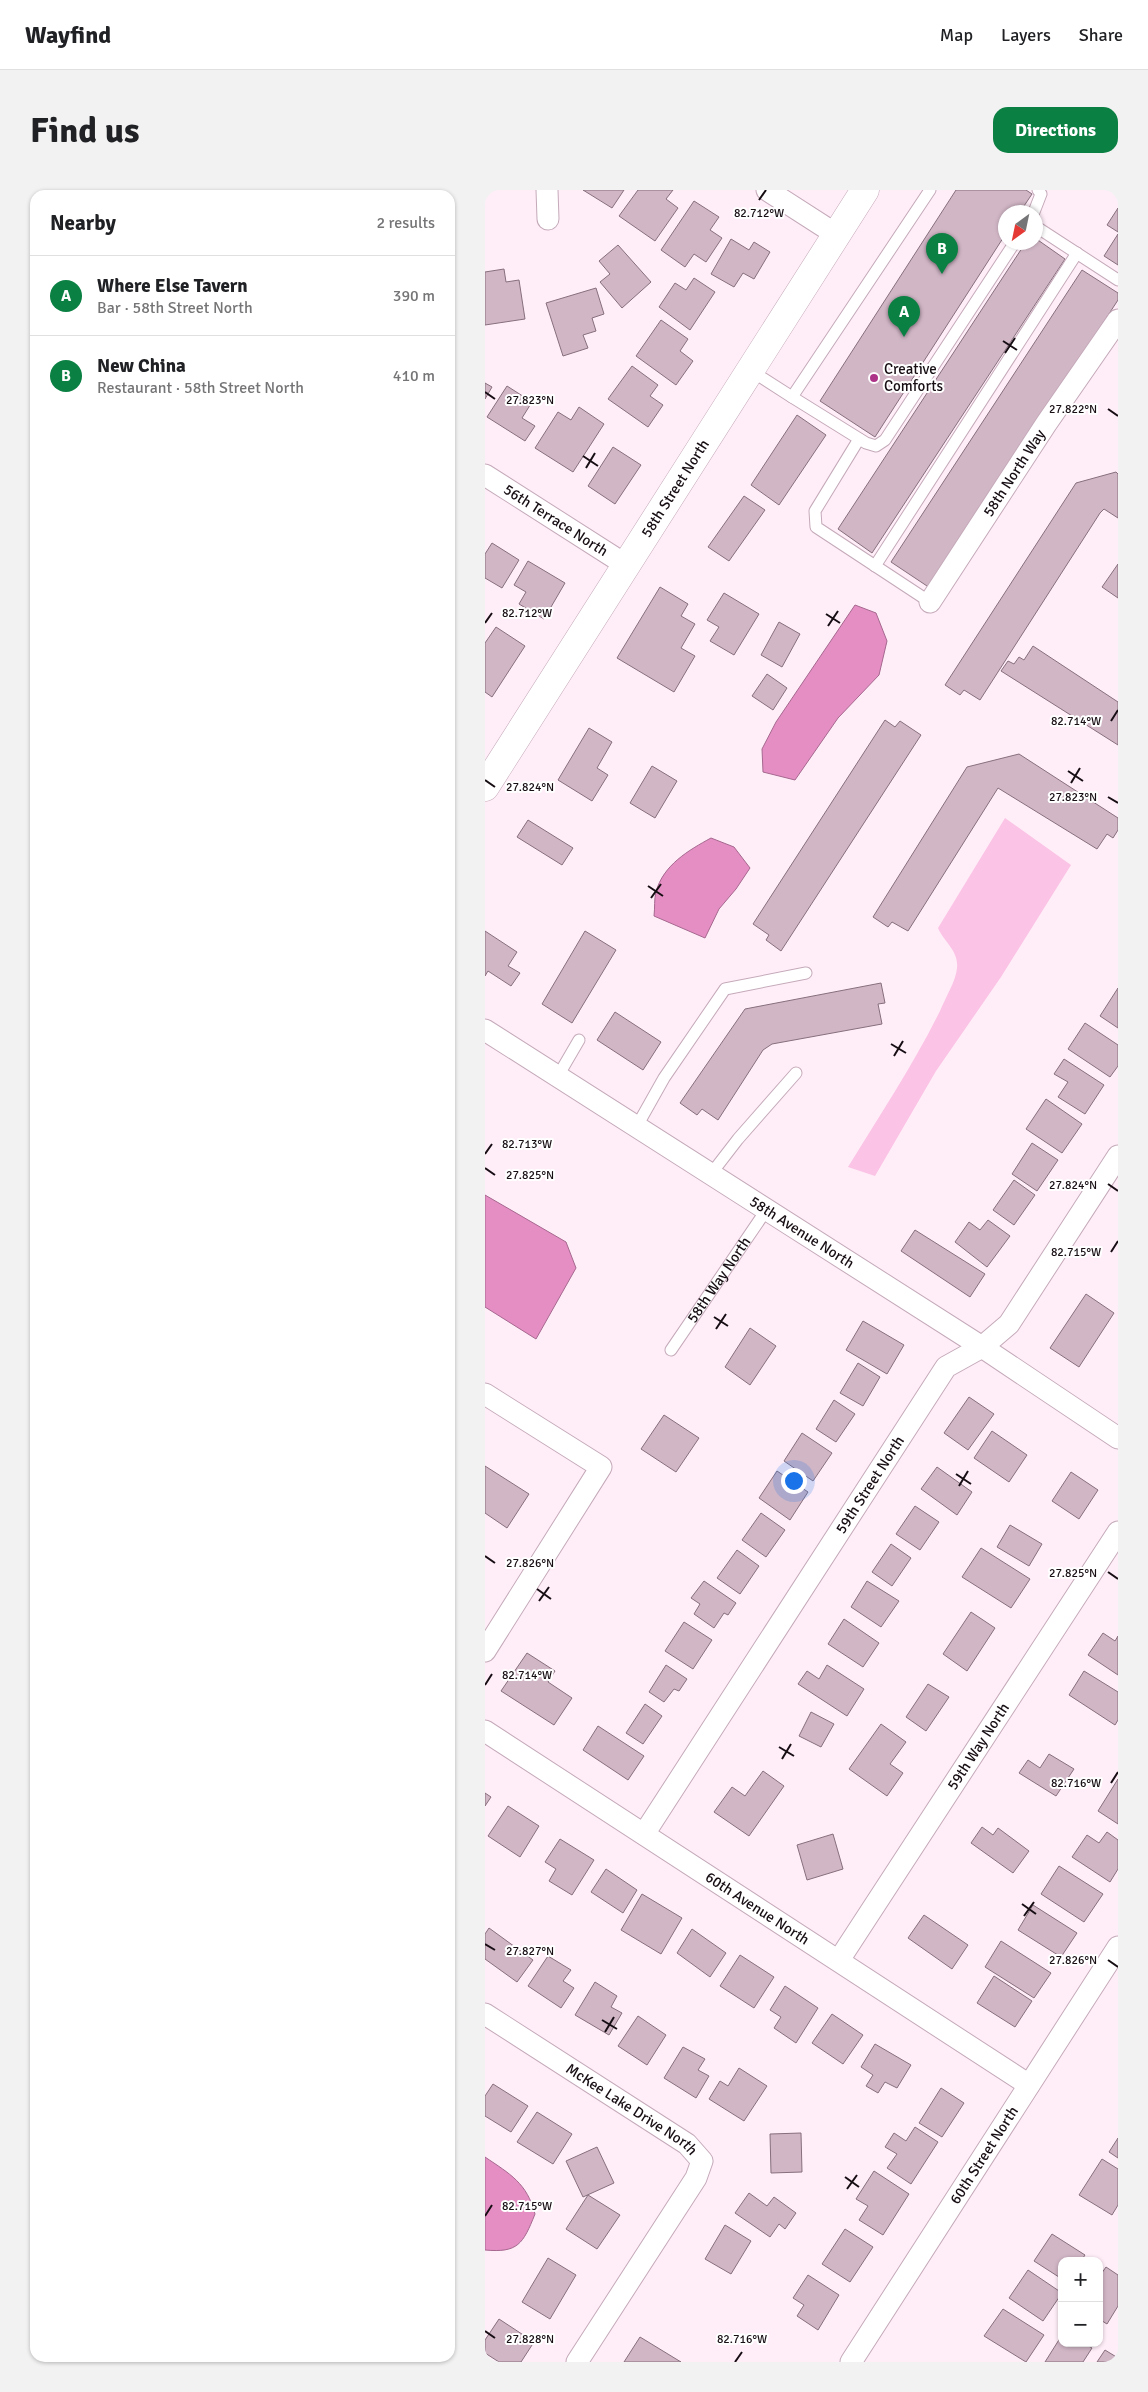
<!DOCTYPE html>
<meta charset="utf-8">
<style>
:root{--surface:#fff;--page:#f2f2f2;--text:#202124;--muted:#757577;--line:#e0e0e0;--accent:#0b8043}
body{margin:0;font-family:Signika,sans-serif;background:var(--page);color:var(--text)}
.controls{position:absolute;right:15px;bottom:15px;display:grid;overflow:hidden;border-radius:10px;box-shadow:0 1px 4px #0004}
.controls button{width:45px;height:45px;display:grid;place-items:center;padding:0;border:0;border-bottom:1px solid var(--line);background:var(--surface);color:var(--text);font:25px sans-serif}
.compass{position:absolute;left:513px;top:15px;width:45px;height:45px;border-radius:50%;background:var(--surface);box-shadow:0 1px 4px #0004;rotate:213deg}
.you{position:absolute;left:308px;top:1290px;width:18px;height:18px;margin:-12px;border:4px solid #fff;border-radius:50%;background:#1a73e8;box-shadow:0 0 0 8px #1a73e833}
.badge{display:grid;place-items:center;width:32px;height:32px;border-radius:50%;background:var(--accent);color:#fff;font-size:16px;font-weight:700}
.pin{position:absolute;translate:-50% -41px;filter:drop-shadow(0 1px 2px #0008)}
.pin::after{content:'';position:absolute;top:26px;width:18px;height:15px;background:inherit;clip-path:polygon(0 0,100% 0,50% 100%)}
.list{margin:0;padding:0;list-style:none}
h2{display:flex;justify-content:space-between;align-items:center;height:65px;margin:0;padding:0 20px;font-size:21px}
h2 small{font-size:16px;font-weight:400;color:var(--muted)}
.list li{display:grid;grid-template-columns:32px 1fr auto;gap:15px;align-items:center;box-sizing:border-box;height:80px;padding:0 20px;border-top:1px solid var(--line)}
.list b{display:block;font-size:19px;white-space:nowrap}
.list p{margin:0;font-size:16px;white-space:nowrap;color:var(--muted)}
.list em{font-size:16px;font-style:normal;color:var(--muted)}
.map{position:relative;flex:none;width:633px;height:2172px;overflow:hidden;border-radius:15px}
header{display:flex;align-items:center;gap:30px;box-sizing:border-box;height:70px;padding:0 25px;background:var(--surface);border-bottom:1px solid var(--line)}
header strong{font-size:24px}
nav{display:flex;gap:28px;margin-inline-start:auto;font-size:18px}
.intro{display:flex;align-items:center;justify-content:space-between;box-sizing:border-box;height:120px;padding:0 30px}
h1{margin:0;font-size:35px}
.button{padding:12px 22px;border-radius:15px;background:var(--accent);color:#fff;font-size:18px;font-weight:700}
main{display:flex;gap:30px;padding:0 30px}
aside{flex:1;background:var(--surface);border-radius:15px;box-shadow:0 1px 4px #0004}
.map>svg:first-child{display:block}
</style>
<header>
<strong>Wayfind</strong>
<nav><a>Map</a><a>Layers</a><a>Share</a></nav>
</header>
<div class="intro"><h1>Find us</h1><a class="button">Directions</a></div>
<main>
<aside>
<h2>Nearby<small>2 results</small></h2>
<ul class="list">
<li><span class="badge">A</span><div><b>Where Else Tavern</b><p>Bar · 58th Street North</p></div><em>390 m</em></li>
<li><span class="badge">B</span><div><b>New China</b><p>Restaurant · 58th Street North</p></div><em>410 m</em></li>
</ul>
</aside>
<div class="map">
<svg width="633" height="2172" viewBox="0 0 633 2172">
<rect width="100%" height="100%" fill="#ffeef8"/>
<path fill="#fbc3e5" d="M 520,628 L 586,675 L 516,787 L 451,881 L 390,986 L 363,977 C 395,925 428,875 455,821 C 460,808 471,791 472,778 C 474,761 459,752 453,738 Z"/>
<path fill="#e48ec4" stroke="#a6688f" d="M 370,415 L 391,423 L 402,451 L 394,485 L 353,528 L 310,590 L 278,582 L 277,559 L 291,532 Z
M 226,648 L 249,657 L 265,678 L 251,699 L 234,719 L 220,748 L 169,726 C 170,718 169,709 171,702 C 178,675 204,660 226,648 Z
M 0,1005 L 81,1052 L 91,1078 L 51,1149 L 0,1117 Z
M 0,1967 C 25,1984 42,1993 50,2024 C 38,2054 33,2063 0,2060 Z"/>
<path fill="#d1b6c6" stroke="#876f7d" d="M 98,0 L 139,0 L 127,18 Z
M 153,0 L 188,0 L 181,9 L 193,18 L 170,51 L 134,26 Z
M 471,0 L 541,0 L 547,4 L 535,22 L 520,22 L 520,45 L 390,247 L 335,211 Z
M 209,11 L 234,27 L 225,40 L 237,48 L 221,72 L 209,64 L 200,77 L 176,60 Z
M 633,18 L 633,42 L 622,35 Z
M 633,44 L 633,75 L 619,66 Z
M 550,48 L 580,69 L 387,363 L 353,339 L 541,52 L 550,52 Z
M 246,49 L 264,60 L 269,52 L 285,62 L 269,89 L 258,83 L 249,97 L 226,84 Z
M 133,55 L 166,92 L 137,118 L 115,92 L 125,84 L 114,71 Z
M 19,79 L 21,92 L 34,90 L 40,129 L 0,135 L 0,82 Z
M 597,80 L 633,103 L 633,110 L 445,398 L 406,372 Z
M 209,88 L 230,102 L 205,140 L 174,117 L 190,93 L 201,100 Z
M 111,98 L 119,124 L 107,128 L 111,141 L 98,145 L 103,158 L 78,166 L 61,113 Z
M 176,130 L 203,149 L 195,161 L 208,171 L 191,195 L 151,166 Z
M 147,176 L 173,195 L 165,206 L 178,215 L 163,237 L 123,209 Z
M 0,193 L 7,197 L 0,209 Z
M 22,196 L 47,212 L 37,228 L 50,236 L 40,251 L 2,227 Z
M 94,217 L 119,234 L 88,282 L 50,258 L 73,222 L 86,230 Z
M 312,225 L 341,245 L 294,315 L 266,295 Z
M 128,257 L 156,275 L 130,314 L 103,296 Z
M 631,282 L 633,284 L 633,328 L 619,319 L 615,323 L 495,510 L 479,500 L 475,505 L 460,495 L 591,293 Z
M 259,306 L 280,320 L 244,371 L 223,357 Z
M 7,353 L 34,370 L 17,398 L 0,388 L 0,364 Z
M 43,371 L 80,393 L 59,429 L 34,414 L 41,402 L 29,395 Z
M 633,374 L 633,408 L 617,397 Z
M 175,397 L 203,414 L 196,426 L 210,434 L 196,458 L 210,466 L 189,502 L 132,468 Z
M 239,403 L 274,424 L 249,465 L 225,451 L 234,437 L 222,430 Z
M 294,432 L 315,444 L 297,477 L 276,465 Z
M 11,437 L 40,456 L 7,507 L 0,502 L 0,453 Z
M 548,456 L 633,512 L 633,555 L 516,481 L 523,471 L 529,474 L 534,467 L 539,470 Z
M 282,484 L 302,498 L 288,520 L 267,506 Z
M 400,530 L 410,537 L 415,531 L 436,545 L 296,761 L 281,750 L 284,745 L 268,734 Z
M 104,538 L 127,552 L 112,578 L 123,585 L 107,611 L 73,590 Z
M 534,564 L 633,628 L 633,640 L 628,648 L 622,644 L 612,659 L 513,598 L 423,741 L 407,732 L 403,737 L 388,727 L 482,577 Z
M 167,576 L 192,591 L 170,628 L 145,613 Z
M 43,630 L 88,658 L 77,675 L 32,647 Z
M 0,741 L 32,762 L 23,776 L 35,783 L 26,796 L 3,781 L 0,786 Z
M 100,741 L 131,760 L 87,833 L 57,814 Z
M 396,793 L 400,813 L 393,814 L 397,834 L 287,854 L 278,860 L 233,930 L 217,919 L 212,925 L 195,913 L 260,819 Z
M 633,798 L 633,838 L 615,826 Z
M 130,822 L 176,852 L 158,880 L 112,850 Z
M 600,833 L 633,855 L 633,876 L 625,887 L 583,859 Z
M 579,869 L 619,895 L 600,924 L 573,907 L 583,892 L 569,884 Z
M 561,909 L 597,934 L 577,963 L 541,939 Z
M 547,953 L 573,970 L 552,1001 L 527,984 Z
M 529,990 L 550,1005 L 529,1035 L 508,1020 Z
M 503,1030 L 525,1046 L 502,1077 L 470,1052 L 484,1032 L 495,1040 Z
M 430,1040 L 500,1084 L 485,1107 L 416,1061 Z
M 601,1104 L 629,1123 L 594,1177 L 565,1158 Z
M 378,1131 L 419,1155 L 402,1184 L 361,1160 Z
M 265,1138 L 291,1156 L 265,1195 L 240,1177 Z
M 373,1173 L 395,1187 L 378,1216 L 355,1203 Z
M 484,1207 L 509,1224 L 483,1260 L 459,1243 Z
M 349,1210 L 370,1224 L 351,1252 L 331,1239 Z
M 179,1225 L 214,1248 L 191,1282 L 156,1259 Z
M 507,1241 L 542,1265 L 524,1292 L 489,1268 Z
M 317,1243 L 347,1263 L 328,1291 L 299,1271 Z
M 0,1276 L 44,1304 L 22,1338 L 0,1323 Z
M 452,1277 L 487,1302 L 472,1325 L 436,1299 Z
M 292,1281 L 323,1302 L 305,1330 L 274,1308 Z
M 586,1282 L 613,1300 L 594,1329 L 567,1311 Z
M 430,1316 L 454,1332 L 435,1360 L 411,1344 Z
M 276,1323 L 300,1340 L 281,1367 L 257,1350 Z
M 525,1335 L 557,1354 L 544,1376 L 512,1357 Z
M 406,1354 L 426,1368 L 407,1396 L 387,1382 Z
M 496,1358 L 545,1389 L 526,1418 L 477,1387 Z
M 252,1360 L 274,1376 L 255,1404 L 232,1388 Z
M 219,1391 L 251,1413 L 243,1425 L 239,1423 L 229,1438 L 209,1424 L 215,1414 L 206,1408 Z
M 382,1391 L 414,1411 L 396,1437 L 366,1417 Z
M 486,1422 L 510,1438 L 482,1481 L 458,1464 Z
M 359,1429 L 394,1453 L 378,1477 L 343,1454 Z
M 199,1432 L 227,1450 L 208,1479 L 180,1461 Z
M 618,1443 L 630,1451 L 633,1446 L 633,1485 L 603,1465 Z
M 42,1463 L 70,1481 L 63,1492 L 87,1508 L 69,1535 L 16,1501 Z
M 181,1475 L 202,1489 L 194,1501 L 189,1499 L 179,1512 L 164,1502 Z
M 342,1475 L 379,1499 L 362,1526 L 313,1494 L 322,1481 L 334,1489 Z
M 599,1481 L 633,1502 L 633,1530 L 630,1535 L 584,1505 Z
M 443,1494 L 464,1507 L 441,1541 L 421,1527 Z
M 160,1514 L 177,1526 L 158,1554 L 141,1543 Z
M 326,1522 L 349,1534 L 336,1557 L 314,1546 Z
M 396,1534 L 421,1552 L 405,1574 L 418,1583 L 402,1606 L 364,1579 Z
M 113,1536 L 159,1566 L 143,1590 L 98,1560 Z
M 564,1564 L 589,1579 L 571,1606 L 534,1583 L 543,1570 L 555,1578 Z
M 278,1581 L 299,1596 L 264,1646 L 229,1622 L 247,1597 L 260,1606 Z
M 633,1589 L 633,1634 L 613,1621 Z
M 0,1603 L 6,1607 L 0,1616 Z
M 23,1616 L 54,1636 L 35,1667 L 3,1646 Z
M 497,1637 L 508,1645 L 513,1638 L 544,1661 L 528,1683 L 486,1653 Z
M 622,1642 L 633,1650 L 633,1679 L 625,1692 L 587,1667 L 602,1645 L 614,1653 Z
M 348,1644 L 358,1679 L 322,1690 L 312,1655 Z
M 75,1649 L 109,1670 L 87,1705 L 64,1691 L 71,1679 L 60,1672 Z
M 574,1676 L 618,1704 L 599,1732 L 556,1704 Z
M 121,1679 L 152,1700 L 138,1723 L 106,1702 Z
M 157,1704 L 197,1728 L 176,1764 L 136,1740 Z
M 548,1715 L 592,1743 L 576,1767 L 533,1740 Z
M 439,1725 L 483,1755 L 467,1779 L 423,1748 Z
M 4,1738 L 48,1770 L 32,1792 L 0,1769 L 0,1744 Z
M 207,1739 L 241,1763 L 225,1787 L 192,1763 Z
M 516,1751 L 566,1783 L 549,1808 L 500,1777 Z
M 255,1765 L 289,1787 L 269,1818 L 235,1796 Z
M 63,1766 L 86,1780 L 78,1791 L 89,1798 L 76,1818 L 43,1796 Z
M 509,1786 L 547,1811 L 530,1837 L 492,1813 Z
M 110,1792 L 132,1806 L 126,1817 L 137,1823 L 124,1845 L 90,1825 Z
M 300,1796 L 333,1818 L 311,1853 L 289,1838 L 296,1827 L 285,1820 Z
M 347,1824 L 378,1845 L 358,1874 L 327,1853 Z
M 153,1826 L 181,1845 L 162,1875 L 133,1856 Z
M 390,1854 L 426,1875 L 412,1898 L 400,1892 L 393,1903 L 381,1896 L 388,1885 L 376,1877 Z
M 198,1857 L 220,1869 L 213,1880 L 224,1886 L 211,1908 L 179,1888 Z
M 254,1878 L 282,1896 L 259,1931 L 224,1909 L 235,1891 L 243,1896 Z
M 8,1894 L 43,1916 L 26,1942 L 0,1926 L 0,1906 Z
M 456,1898 L 479,1913 L 457,1947 L 434,1933 Z
M 52,1922 L 87,1944 L 68,1974 L 32,1952 Z
M 430,1937 L 453,1952 L 426,1994 L 402,1978 L 412,1964 L 400,1957 L 409,1943 L 421,1951 Z
M 316,1943 L 317,1982 L 286,1983 L 285,1944 Z
M 633,1948 L 633,1968 L 624,1962 Z
M 112,1957 L 129,1993 L 98,2007 L 81,1971 Z
M 617,1969 L 633,1979 L 633,2015 L 627,2025 L 594,2005 Z
M 389,1981 L 424,2004 L 398,2045 L 374,2030 L 383,2016 L 371,2009 Z
M 264,2003 L 282,2016 L 289,2007 L 311,2023 L 300,2039 L 294,2034 L 285,2047 L 250,2023 Z
M 103,2005 L 135,2025 L 112,2059 L 81,2039 Z
M 240,2035 L 266,2051 L 246,2084 L 220,2069 Z
M 360,2039 L 388,2057 L 365,2092 L 337,2074 Z
M 567,2044 L 600,2065 L 596,2071 L 577,2071 L 577,2089 L 549,2071 Z
M 63,2068 L 91,2085 L 65,2129 L 37,2112 Z
M 621,2077 L 633,2085 L 633,2116 L 622,2134 L 614,2129 L 614,2087 Z
M 543,2080 L 577,2103 L 558,2131 L 524,2108 Z
M 323,2085 L 354,2105 L 333,2140 L 312,2126 L 319,2115 L 308,2108 Z
M 518,2119 L 559,2145 L 541,2172 L 499,2146 Z
M 14,2129 L 49,2152 L 36,2172 L 14,2172 L 0,2163 L 0,2150 Z
M 577,2145 L 577,2153 L 598,2153 L 607,2158 L 598,2172 L 560,2172 Z
M 155,2147 L 196,2172 L 139,2172 Z
M 620,2160 L 633,2168 L 633,2172 L 612,2172 Z"/>
<g fill="none" stroke-linecap="round" stroke-linejoin="round">
<g stroke="#c5aaba" stroke-width="13">
<g id="lane">
<path d="M 549,22 L 556,4 L 553,0"/>
<path d="M 550,36 L 633,90"/>
<path d="M 265,180 L 307,207 L 445,0"/>
<path d="M 307,207 L 381,253 L 391,256 L 400,250 L 530,52"/>
<path d="M 374,249 L 330,321 L 331,337 L 445,412"/>
<path d="M 390,376 L 592,63"/>
<path d="M 73,886 L 94,850"/>
<path d="M 152,936 L 179,888 L 240,799 L 321,783"/>
<path d="M 226,984 L 253,949 L 311,883"/>
<path id="s1" d="M 186,1160 L 282,1019"/>
</g>
</g>
<g stroke="#c5aaba" stroke-width="23">
<g id="street">
<path d="M 62,0 L 63,29"/>
<path d="M 282,0 L 352,45"/>
<path id="s2" d="M 0,285 L 141,375"/>
<path id="s3" d="M 445,412 L 561,234 L 633,130"/>
<path id="s4" d="M 0,840 L 497,1157 L 633,1248"/>
<path d="M 0,1204 L 116,1277 L 0,1461"/>
<path id="s5" d="M 0,1541 L 544,1895"/>
<path id="s6" d="M 159,1644 L 461,1177 L 497,1157 L 524,1134 L 633,966"/>
<path id="s7" d="M 354,1770 L 633,1342"/>
<path id="s8" d="M 0,1824 L 202,1954 L 217,1971 L 211,1988 L 92,2172"/>
<path id="s9" d="M 366,2172 L 633,1757"/>
</g>
</g>
<g stroke="#c5aaba" stroke-width="29">
<g id="secondary">
<path id="s10" d="M 0,597 L 380,0"/>
</g>
</g>
<use href="#lane" stroke="#fff" stroke-width="11"/>
<use href="#street" stroke="#fff" stroke-width="21"/>
<use href="#secondary" stroke="#fff" stroke-width="28"/>
</g>
<path fill="none" stroke="#170e14" stroke-width="2" d="M 274,10 L 281,0M 518,151 L 532,160M 520,163 L 530,148M 0,202 L 10,209M 623,219 L 633,226M 98,266 L 113,276M 101,278 L 110,263M 341,424 L 355,433M 0,433 L 7,423M 343,436 L 353,421M 626,531 L 633,520M 583,581 L 598,591M 0,590 L 10,597M 586,593 L 595,578M 623,607 L 633,613M 163,696 L 178,706M 166,708 L 176,694M 406,854 L 421,863M 409,866 L 418,851M 0,964 L 7,954M 0,978 L 10,985M 623,994 L 633,1001M 626,1062 L 633,1051M 229,1127 L 243,1136M 231,1139 L 241,1124M 471,1284 L 486,1294M 474,1296 L 483,1281M 0,1366 L 10,1373M 623,1382 L 633,1389M 52,1399 L 66,1409M 54,1411 L 64,1397M 0,1495 L 7,1484M 294,1557 L 309,1566M 297,1569 L 306,1554M 626,1593 L 633,1582M 537,1714 L 551,1724M 539,1726 L 549,1712M 0,1754 L 10,1760M 623,1770 L 633,1777M 117,1830 L 132,1839M 120,1842 L 129,1827M 360,1987 L 374,1997M 362,1999 L 372,1985M 0,2026 L 7,2015M 0,2141 L 10,2148M 250,2172 L 257,2162"/>
<circle fill="#ac3387" stroke="#fff" stroke-width="2" cx="389" cy="188" r="5"/>
<g text-anchor="middle" stroke-width="4" stroke-linejoin="round" paint-order="stroke">
<g font-size="15" fill="#170e14" stroke="#fff" text-anchor="start">
<text x="399" y="184">Creative<tspan x="399" dy="17">Comforts</tspan></text>
</g>
<g font-size="15" fill="#170e14" stroke="#fff">
<text dy="5" stroke="none"><textPath href="#s3" startOffset="154">58th North Way</textPath></text>
<text dy="5" stroke="none"><textPath href="#s10" startOffset="354">58th Street North</textPath></text>
<text dy="5" stroke="none"><textPath href="#s2" startOffset="84">56th Terrace North</textPath></text>
<text dy="5" stroke="none"><textPath href="#s4" startOffset="376">58th Avenue North</textPath></text>
<text dy="5" stroke="none"><textPath href="#s1" startOffset="85">58th Way North</textPath></text>
<text dy="5" stroke="none"><textPath href="#s6" startOffset="416">59th Street North</textPath></text>
<text dy="5" stroke="none"><textPath href="#s7" startOffset="255">59th Way North</textPath></text>
<text dy="5" stroke="none"><textPath href="#s5" startOffset="325">60th Avenue North</textPath></text>
<text dy="5" stroke="none"><textPath href="#s8" startOffset="175">McKee Lake Drive North</textPath></text>
<text dy="5" stroke="none"><textPath href="#s9" startOffset="246">60th Street North</textPath></text>
</g>
</g>
<g font-size="12" text-anchor="middle" fill="#170e14" stroke="#fff" stroke-width="4" stroke-linejoin="round" paint-order="stroke">
<text x="274" y="27">82.712°W</text>
<text x="45" y="214">27.823°N</text>
<text x="588" y="223">27.822°N</text>
<text x="42" y="427">82.712°W</text>
<text x="591" y="535">82.714°W</text>
<text x="45" y="601">27.824°N</text>
<text x="588" y="611">27.823°N</text>
<text x="42" y="958">82.713°W</text>
<text x="45" y="989">27.825°N</text>
<text x="588" y="999">27.824°N</text>
<text x="591" y="1066">82.715°W</text>
<text x="45" y="1377">27.826°N</text>
<text x="588" y="1387">27.825°N</text>
<text x="42" y="1489">82.714°W</text>
<text x="591" y="1597">82.716°W</text>
<text x="45" y="1765">27.827°N</text>
<text x="588" y="1774">27.826°N</text>
<text x="42" y="2020">82.715°W</text>
<text x="45" y="2153">27.828°N</text>
<text x="257" y="2153">82.716°W</text>
</g>
</svg>
<div class="controls">
<button>+</button>
<button>−</button>
</div>
<svg class="compass" viewBox="-18 -18 36 36"><path d="M0-13l5 13h-10z" fill="#e53935"/><path d="M0 13l5-13h-10z" fill="#757577"/></svg>
<div class="you"></div>
<div class="pin badge" style="left:419px;top:147px">A</div>
<div class="pin badge" style="left:457px;top:84px">B</div>
</div>
</main>
